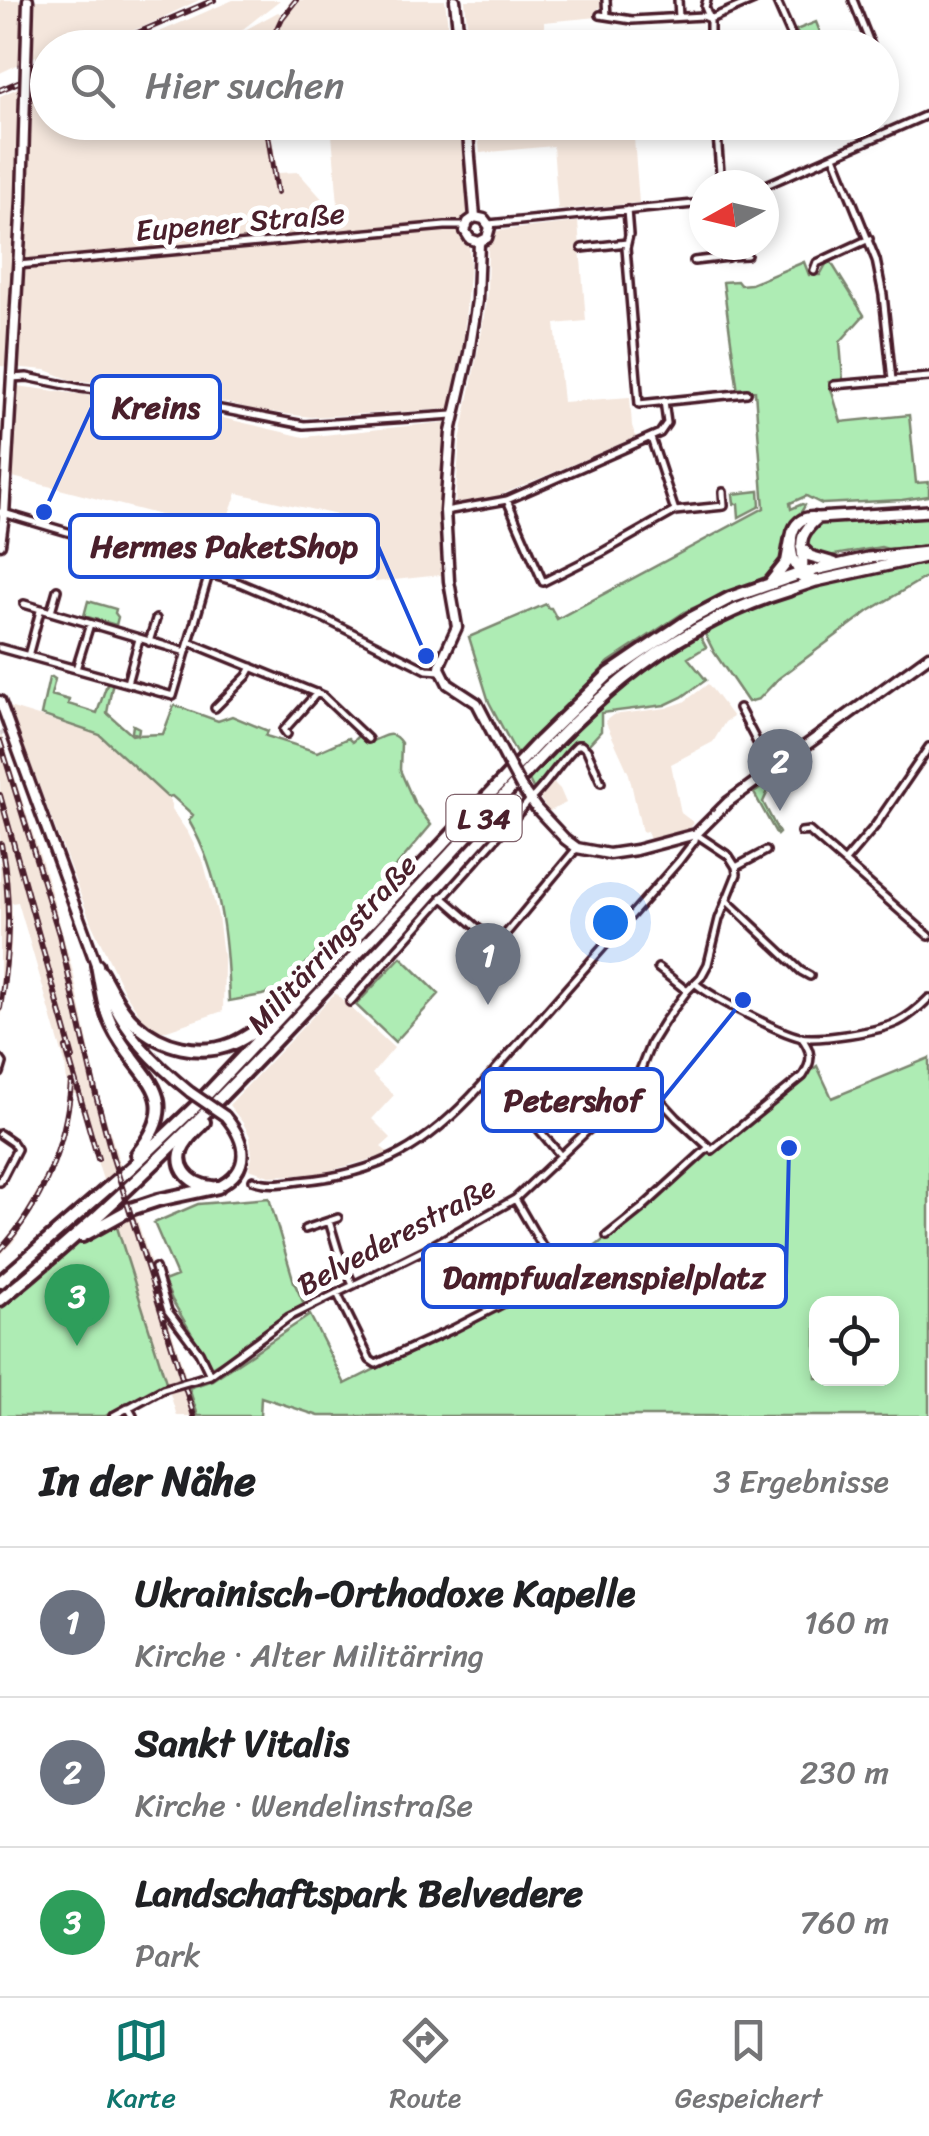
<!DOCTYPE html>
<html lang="de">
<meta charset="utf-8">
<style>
:root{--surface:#fff;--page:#f6f6f6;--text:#202124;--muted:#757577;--line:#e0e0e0;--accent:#0f766e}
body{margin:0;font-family:Sriracha,sans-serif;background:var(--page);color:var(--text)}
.controls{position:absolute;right:30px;bottom:30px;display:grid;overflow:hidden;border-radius:20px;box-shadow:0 5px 15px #0003}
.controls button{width:90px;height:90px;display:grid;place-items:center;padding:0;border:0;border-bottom:2px solid var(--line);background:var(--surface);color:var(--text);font:50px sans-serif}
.compass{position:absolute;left:689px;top:170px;width:90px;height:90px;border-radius:50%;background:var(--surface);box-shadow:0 5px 15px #0003;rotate:262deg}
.you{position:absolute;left:610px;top:922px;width:35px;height:35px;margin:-25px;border:8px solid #fff;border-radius:50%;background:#1a73e8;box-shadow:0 0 0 15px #1a73e833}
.badge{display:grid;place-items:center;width:65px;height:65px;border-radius:50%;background:var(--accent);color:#fff;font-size:32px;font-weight:700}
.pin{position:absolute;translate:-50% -82px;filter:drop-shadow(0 2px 5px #0008)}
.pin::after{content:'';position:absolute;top:52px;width:35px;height:30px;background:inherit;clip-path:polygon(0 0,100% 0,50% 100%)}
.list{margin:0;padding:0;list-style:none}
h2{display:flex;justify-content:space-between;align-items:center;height:130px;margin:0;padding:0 40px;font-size:42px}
h2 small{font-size:32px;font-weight:400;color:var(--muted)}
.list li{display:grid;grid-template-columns:65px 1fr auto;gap:30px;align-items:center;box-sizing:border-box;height:150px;padding:0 40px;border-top:2px solid var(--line)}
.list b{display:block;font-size:38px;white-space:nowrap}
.list p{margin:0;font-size:32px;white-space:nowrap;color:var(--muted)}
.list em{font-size:32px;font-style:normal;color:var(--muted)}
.icon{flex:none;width:55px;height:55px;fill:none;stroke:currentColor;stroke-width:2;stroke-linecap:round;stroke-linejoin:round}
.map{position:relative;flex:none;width:929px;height:1416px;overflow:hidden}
.search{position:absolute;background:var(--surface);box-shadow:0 5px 15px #0003;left:30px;right:30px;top:30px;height:110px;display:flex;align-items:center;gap:25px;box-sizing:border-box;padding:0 35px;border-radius:55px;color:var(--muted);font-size:38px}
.sheet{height:580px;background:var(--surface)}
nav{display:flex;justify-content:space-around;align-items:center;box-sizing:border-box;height:140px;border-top:2px solid var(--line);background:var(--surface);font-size:28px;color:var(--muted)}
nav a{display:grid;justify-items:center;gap:5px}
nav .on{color:var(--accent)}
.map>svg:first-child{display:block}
</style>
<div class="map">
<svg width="929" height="1416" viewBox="0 0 929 1416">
<rect width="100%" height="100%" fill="#fff"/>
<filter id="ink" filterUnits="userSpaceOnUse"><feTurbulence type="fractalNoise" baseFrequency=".01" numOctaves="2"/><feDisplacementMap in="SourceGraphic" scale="20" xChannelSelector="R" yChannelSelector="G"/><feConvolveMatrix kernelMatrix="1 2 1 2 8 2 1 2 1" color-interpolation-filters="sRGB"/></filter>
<g filter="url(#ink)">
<path fill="#f4e6dc" d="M 0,0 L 199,0 L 145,26 L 89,47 L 48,48 L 47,64 L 39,67 L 36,56 L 0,73 Z
M 233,0 L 280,0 L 234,36 L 278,12 L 281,14 L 292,0 L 445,0 L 450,47 L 125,47 Z
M 465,0 L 603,0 L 604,7 L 598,8 L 598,17 L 544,22 L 545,47 L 469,47 Z
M 47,75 L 48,122 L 269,123 L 278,173 L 298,172 L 325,202 L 328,229 L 340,227 L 331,123 L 459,123 L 470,215 L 461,228 L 462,237 L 469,245 L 470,262 L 463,344 L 449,409 L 311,417 L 260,411 L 168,389 L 71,380 L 46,370 L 0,366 L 0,96 Z
M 477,123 L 663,123 L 665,135 L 634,138 L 639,203 L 558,210 L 553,146 L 480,153 Z
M 578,222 L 586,321 L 555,324 L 563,402 L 630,397 L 632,426 L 636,437 L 496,497 L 455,503 L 460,441 L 482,331 L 487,292 L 488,243 L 497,231 Z
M 17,386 L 176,407 L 304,437 L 447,422 L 439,520 L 441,575 L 375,582 L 369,522 L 237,493 L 222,531 L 13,477 Z
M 708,684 L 733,717 L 725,722 L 713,742 L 671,764 L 681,813 L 694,823 L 690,828 L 650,840 L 647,831 L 642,832 L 629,774 L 605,721 L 613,715 L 666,708 L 684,702 Z
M 9,707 L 100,735 L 169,797 L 172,810 L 188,833 L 204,864 L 218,916 L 224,964 L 223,1011 L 161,1032 L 143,1019 L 125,993 L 92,925 Z
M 0,731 L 48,881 L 73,972 L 100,1100 L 198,1416 L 177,1416 L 76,1094 L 73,1094 L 68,1125 L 54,1168 L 35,1208 L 13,1242 L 0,1255 L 0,1247 L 24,1215 L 50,1166 L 63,1125 L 68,1093 L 65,1063 L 18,902 L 12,903 L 11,949 L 0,1024 Z
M 553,782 L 560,789 L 566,803 L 548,812 L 539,796 Z
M 335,993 L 394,1048 L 372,1074 L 394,1095 L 372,1119 L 391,1138 L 381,1147 L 390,1154 L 318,1174 L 269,1176 L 249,1169 L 252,1157 L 250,1136 L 243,1123 L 229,1105 Z"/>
<path fill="#aeecb4" stroke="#7c8670" stroke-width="2.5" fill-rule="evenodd" d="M 816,22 L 826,47 L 803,47 L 796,30 Z
M 829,259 L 864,315 L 840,342 L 843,380 L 829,382 L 841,422 L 909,415 L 916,483 L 929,482 L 929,496 L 902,500 L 822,504 L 806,496 L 790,503 L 791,509 L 802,504 L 805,505 C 802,513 795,518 790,526 C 779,545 791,555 772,574 L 686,611 L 609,662 L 517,755 L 489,702 L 469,637 L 546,604 L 548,608 L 551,608 L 557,619 L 764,508 L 755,391 L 738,392 L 723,282 L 737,281 L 740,285 L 751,284 L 804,262 L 809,275 L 820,275 Z
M 759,491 L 760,506 L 739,517 L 738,504 L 734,504 L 733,494 Z
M 929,516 L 929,545 L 888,549 L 881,547 L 823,557 L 812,555 L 804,546 L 805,534 L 819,523 Z
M 929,561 L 929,575 L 869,611 L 778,679 L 759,699 L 748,702 L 714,652 L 704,632 C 775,596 850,574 929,561 Z
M 88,601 L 116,609 L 115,613 L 118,617 L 116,625 L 84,616 Z
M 699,634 L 706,647 L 688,658 L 706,680 L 682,697 L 665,705 L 601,713 L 601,731 L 588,745 L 583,741 C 560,749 553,776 535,792 L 527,776 L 588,714 L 656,659 Z
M 52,677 L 55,679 L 51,695 L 69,700 L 68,704 L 97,713 L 108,681 L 113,681 L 107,713 L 132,735 L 137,734 L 132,732 L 133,725 L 139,728 L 138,735 L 163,734 L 174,705 L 218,721 L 232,716 L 268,731 L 266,736 L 317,752 L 348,738 L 352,742 L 358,736 L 362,736 L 369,742 C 382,739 391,727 401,743 L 400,770 L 414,802 L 431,825 L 384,881 L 283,988 L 262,995 L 229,1001 C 227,938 221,876 189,821 L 193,815 L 172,796 L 167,797 L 100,735 L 41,715 L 49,678 Z
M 776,777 L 784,790 L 779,793 L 772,789 L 768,791 L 763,802 L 779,833 L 777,835 L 754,793 Z
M 401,957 L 439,994 L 395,1042 L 356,1005 Z
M 929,1058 L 929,1416 L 319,1416 L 261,1397 L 260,1416 L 198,1416 L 189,1388 L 212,1380 L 310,1315 L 345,1384 L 553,1280 L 671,1186 L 706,1152 L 712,1152 L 817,1066 L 832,1098 ZM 816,1304 L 892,1304 L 892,1378 L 816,1378 Z
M 269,1198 L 294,1282 L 304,1304 C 271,1322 244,1349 211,1367 L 172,1300 L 164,1281 L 177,1276 L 154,1223 L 198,1204 Z
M 115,1221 L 167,1385 L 105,1416 L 0,1416 L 0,1308 L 79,1242 Z"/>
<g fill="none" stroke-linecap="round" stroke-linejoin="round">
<path stroke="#dbd2d5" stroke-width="5" stroke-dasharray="5 2.5" stroke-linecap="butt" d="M 0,734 L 4,732"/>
<g stroke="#4a1f2b" stroke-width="12">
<path id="street" d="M 606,0 L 607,16
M 678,0 L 679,17
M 707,0 L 705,7 L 710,19 L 710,48
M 776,0 L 797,48
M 853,0 L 872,48
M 600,15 L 632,20 L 703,16 L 710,19
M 710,19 L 754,0
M 716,122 L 721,185
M 834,156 L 876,260 L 883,295 L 892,380
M 764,186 L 929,114
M 627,210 L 629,235 L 626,248 L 639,404 L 747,393
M 489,224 L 704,203
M 582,248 L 627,243
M 728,256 L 747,255
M 694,261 L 728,257 L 727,245
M 18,265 L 445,226 L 466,226
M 814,271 L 817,263 L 869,239
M 11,378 L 27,377 L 80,388 L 163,398 L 304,425 L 453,415
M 834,385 L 929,377
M 651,438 L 675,511
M 507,500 L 543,582 L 601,553 L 675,511 L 724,506 L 723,492
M 445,511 L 507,500 L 660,433 L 667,423 L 664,401
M 0,512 L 240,583 L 325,619 L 427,670 L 441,671
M 24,604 L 186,652
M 51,611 L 57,590
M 149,642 L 156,619
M 189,642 L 323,696 L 368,739
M 0,648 L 173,696 L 209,574
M 28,656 L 40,611
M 76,669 L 90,624
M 127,683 L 139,639
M 215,708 L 247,676 L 252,667
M 739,708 L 772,771
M 287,734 L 284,730 L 317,693
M 801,832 L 809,831 L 929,936
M 845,861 L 875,826 L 929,747
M 736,867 L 766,851
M 442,897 L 496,944
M 726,900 L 801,971 L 810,976
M 504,936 L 577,848
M 658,968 L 687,991
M 696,984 C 712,997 778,1032 799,1037 C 819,1041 880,1031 898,1022 C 910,1016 920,1007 929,998
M 350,1002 L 530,800 C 548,783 559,762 577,745 L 581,745 L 587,750 L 601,782
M 0,1059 L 3,1063 L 0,1073
M 639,1077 L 677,1118 L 712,1150 L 803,1076 C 813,1061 812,1051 801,1037
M 530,1119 L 561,1156
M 0,1134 L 13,1143 L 17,1149 L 0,1182
M 253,1180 C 267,1186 284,1183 299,1181 C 381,1174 427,1146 481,1086 L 679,861 L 695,840 L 696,834 L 729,856 L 736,867
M 329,1221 L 338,1251 L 353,1285
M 305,1229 L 338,1218
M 607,1236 L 642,1208 L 709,1147
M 155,1268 L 168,1311 L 199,1352 L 210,1375
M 337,1293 L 370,1360 L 376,1364 L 453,1329 L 559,1275 L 515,1199
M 194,1380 L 210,1375 L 289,1317 L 426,1249 L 515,1199 L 587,1131 L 611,1112 L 634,1086 L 651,1043 L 664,1022 L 687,991 L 701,977 L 708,964 L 719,919 L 737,874 L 736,867
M 128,1407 L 133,1416
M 113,1416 L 163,1389"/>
</g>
<g stroke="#4a1f2b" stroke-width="15">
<path id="secondary" d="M 455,0 L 460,48
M 26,64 L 28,0
M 467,122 L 475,217
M 475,217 L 484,219 L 490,227 L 487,238 L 479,242
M 475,217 L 468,222 L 465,231 L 470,239 L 479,242
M 479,242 L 477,300 L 469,353 L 451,432 L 445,511 L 449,581 L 457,627 L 441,662 L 440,668 L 448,684 L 477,703 L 508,763
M 0,544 L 4,515 L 22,199 L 25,96
M 0,701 L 97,967
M 521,787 L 537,809 L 565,839 L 577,848 L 609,854 L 636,850 L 696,834 L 728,802 L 929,656
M 106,989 C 124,1033 154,1063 190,1092
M 218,1187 C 253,1170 246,1141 225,1116"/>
</g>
<g stroke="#4a1f2b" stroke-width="16">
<path id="primary" d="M 801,547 L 810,556 L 834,563
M 802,573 L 868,558 L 927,552
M 801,577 C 809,550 789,542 818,518
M 816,581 C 809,578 806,578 801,573 C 786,557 785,512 818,518 L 929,511
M 789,590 L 816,581 L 929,556"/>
</g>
<g stroke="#4a1f2b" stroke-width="18">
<path id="highway" d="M 771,582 L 787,562 L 791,540
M 97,965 C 101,986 103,1007 112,1026 C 136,1078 188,1092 137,1154
M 101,972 C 111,990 121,1011 136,1024 C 161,1047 200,1057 232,1044 C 247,1038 258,1028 272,1020
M 204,1122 C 199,1128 191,1134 187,1141 C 170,1163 188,1185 212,1187
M 82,1236 L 131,1209 L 158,1200 L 218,1187
M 0,1282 L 132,1167 L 197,1105 L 540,741 L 609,674 L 690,619 L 730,598 L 802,573
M 0,1300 C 128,1197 242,1077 354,957 C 399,909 444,861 488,813 C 578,715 656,630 789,590"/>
</g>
<use href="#street" stroke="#fff" stroke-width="5"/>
<use href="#secondary" stroke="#fff" stroke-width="8"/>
<use href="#primary" stroke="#fff" stroke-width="9"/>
<use href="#highway" stroke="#fff" stroke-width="10"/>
<g stroke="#4a1f2b" stroke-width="6">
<path id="rail" d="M 103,48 L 214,0
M 268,48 L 282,18 L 296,0
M 0,90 L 48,69
M 266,122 L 277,193
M 0,741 L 59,934 L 97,1099 L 112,1155 L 194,1416
M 0,795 L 73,1058
M 0,1008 C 9,952 12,900 1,844
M 66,1048 L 98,1159
M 0,1250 C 42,1205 66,1145 71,1083"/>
</g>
<use href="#rail" stroke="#fff" stroke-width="2.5" stroke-dasharray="8" stroke-linecap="butt"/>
<g stroke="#4a1f2b" stroke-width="12" stroke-linecap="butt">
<path id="street-bridge" d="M 163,1389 L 194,1380"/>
</g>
<g stroke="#4a1f2b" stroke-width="15" stroke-linecap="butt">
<path id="secondary-bridge" d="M 25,96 L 26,64
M 508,763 L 521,787
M 190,1092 L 225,1116"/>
</g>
<use href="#street-bridge" stroke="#fff" stroke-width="5"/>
<use href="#secondary-bridge" stroke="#fff" stroke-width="8"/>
</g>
</g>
<g text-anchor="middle" stroke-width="10" stroke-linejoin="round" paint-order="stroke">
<rect fill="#fff" stroke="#80626b" stroke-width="2.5" x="446.5" y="795" width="75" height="46" rx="8"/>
<g font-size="28" font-weight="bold" fill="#4a1f2b">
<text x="484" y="828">L 34</text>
</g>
<g font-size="30" fill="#4a1f2b" stroke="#fff">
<text transform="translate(240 222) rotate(-5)" y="10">Eupener Straße</text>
<text transform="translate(332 944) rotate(-47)" y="10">Militärringstraße</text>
<text transform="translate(396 1236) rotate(-28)" y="10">Belvederestraße</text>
</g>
</g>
<path fill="none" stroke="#1d4ed8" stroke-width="4" d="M44 512L92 407M426 656L378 546M743 1000L662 1100M789 1148L786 1276"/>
<g fill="#1d4ed8" stroke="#fff" stroke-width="4">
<circle cx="44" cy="512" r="10"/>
<circle cx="426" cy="656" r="10"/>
<circle cx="743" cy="1000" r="10"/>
<circle cx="789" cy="1148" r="10"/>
</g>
<g fill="#fff" stroke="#1d4ed8" stroke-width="4">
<rect x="92" y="376" width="128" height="62" rx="10"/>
<rect x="70" y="515" width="308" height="62" rx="10"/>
<rect x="483" y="1069" width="179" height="62" rx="10"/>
<rect x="423" y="1245" width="363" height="62" rx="10"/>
</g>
<g font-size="32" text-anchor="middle" font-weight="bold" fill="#4a1f2b">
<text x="156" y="418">Kreins</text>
<text x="224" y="557">Hermes PaketShop</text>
<text x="573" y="1111">Petershof</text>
<text x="604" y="1288">Dampfwalzenspielplatz</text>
</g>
</svg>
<div class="controls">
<button><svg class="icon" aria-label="locate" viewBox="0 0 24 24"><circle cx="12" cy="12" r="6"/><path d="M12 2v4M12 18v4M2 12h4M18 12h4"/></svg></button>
</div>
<svg class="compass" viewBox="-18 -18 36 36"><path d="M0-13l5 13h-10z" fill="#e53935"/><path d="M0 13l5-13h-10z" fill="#757577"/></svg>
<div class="you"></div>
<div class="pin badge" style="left:488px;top:1005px;background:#6b7280">1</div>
<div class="pin badge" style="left:780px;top:811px;background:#6b7280">2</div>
<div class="pin badge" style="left:77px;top:1346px;background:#2e9e5b">3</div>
<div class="search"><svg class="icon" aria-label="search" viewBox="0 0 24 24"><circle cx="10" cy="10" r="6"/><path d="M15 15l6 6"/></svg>Hier suchen</div>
</div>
<section class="sheet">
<h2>In der Nähe<small>3 Ergebnisse</small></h2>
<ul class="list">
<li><span class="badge" style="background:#6b7280">1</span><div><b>Ukrainisch-Orthodoxe Kapelle</b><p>Kirche · Alter Militärring</p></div><em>160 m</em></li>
<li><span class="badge" style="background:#6b7280">2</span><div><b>Sankt Vitalis</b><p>Kirche · Wendelinstraße</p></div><em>230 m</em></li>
<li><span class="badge" style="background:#2e9e5b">3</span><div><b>Landschaftspark Belvedere</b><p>Park</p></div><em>760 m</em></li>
</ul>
</section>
<nav>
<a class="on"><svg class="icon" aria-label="map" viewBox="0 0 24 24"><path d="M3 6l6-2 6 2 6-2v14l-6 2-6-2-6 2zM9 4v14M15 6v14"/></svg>Karte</a>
<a><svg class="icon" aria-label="directions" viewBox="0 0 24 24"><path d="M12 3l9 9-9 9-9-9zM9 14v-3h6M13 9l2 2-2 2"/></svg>Route</a>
<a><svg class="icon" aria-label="saved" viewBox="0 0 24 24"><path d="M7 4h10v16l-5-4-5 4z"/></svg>Gespeichert</a>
</nav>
